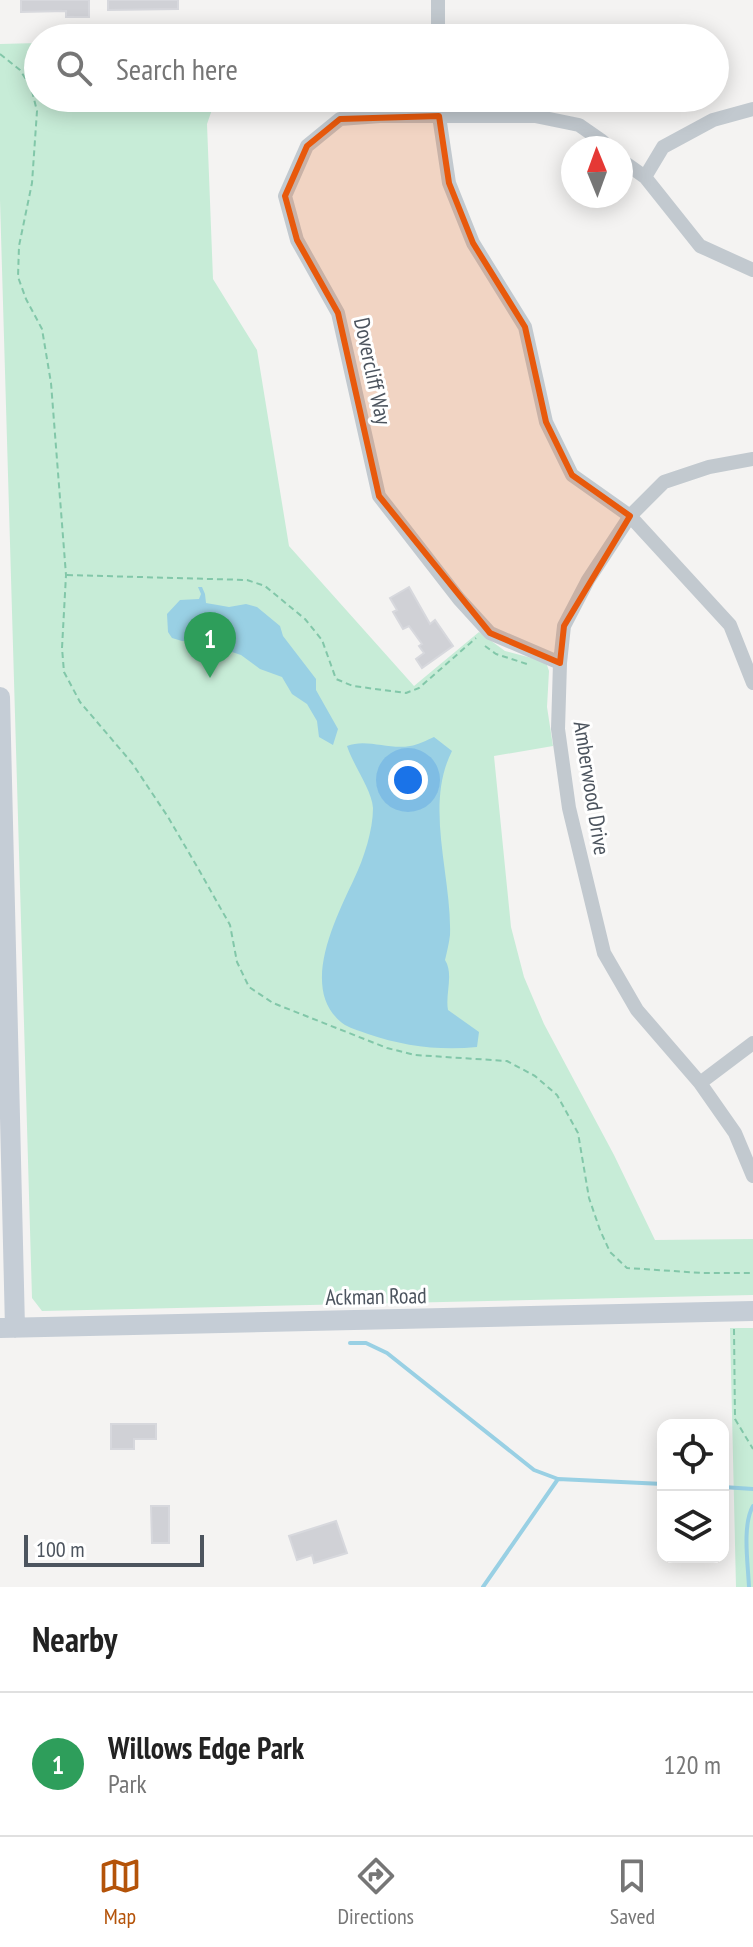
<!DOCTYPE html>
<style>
:root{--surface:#fff;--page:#f2f2f2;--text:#222;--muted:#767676;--line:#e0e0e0;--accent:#b45309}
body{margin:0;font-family:"PT Sans Narrow",sans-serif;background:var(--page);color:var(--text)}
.controls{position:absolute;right:24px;bottom:24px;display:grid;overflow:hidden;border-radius:16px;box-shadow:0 4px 20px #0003}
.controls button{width:72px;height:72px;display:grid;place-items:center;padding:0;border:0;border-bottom:2px solid var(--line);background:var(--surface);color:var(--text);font:40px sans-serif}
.compass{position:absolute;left:561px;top:136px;width:72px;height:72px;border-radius:50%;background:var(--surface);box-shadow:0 4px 20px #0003;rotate:359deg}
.scale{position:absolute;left:24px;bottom:20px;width:180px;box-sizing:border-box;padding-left:8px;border:4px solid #4c545e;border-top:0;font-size:22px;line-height:28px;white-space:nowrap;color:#4c545e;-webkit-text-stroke:6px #fff;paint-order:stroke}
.you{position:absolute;left:408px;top:780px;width:28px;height:28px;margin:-20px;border:6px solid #fff;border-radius:50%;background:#1a73e8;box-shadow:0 0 0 12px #1a73e833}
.badge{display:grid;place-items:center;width:52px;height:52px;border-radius:50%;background:var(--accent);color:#fff;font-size:26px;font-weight:700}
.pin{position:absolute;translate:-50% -66px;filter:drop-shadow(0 2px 4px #0008)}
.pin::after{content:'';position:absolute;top:42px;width:28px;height:24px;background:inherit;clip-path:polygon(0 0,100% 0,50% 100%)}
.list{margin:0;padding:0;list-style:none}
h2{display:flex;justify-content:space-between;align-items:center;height:104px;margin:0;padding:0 32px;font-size:34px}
h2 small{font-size:26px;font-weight:400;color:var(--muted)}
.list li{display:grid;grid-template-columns:52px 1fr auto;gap:24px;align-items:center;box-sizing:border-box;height:144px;padding:0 32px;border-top:2px solid var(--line)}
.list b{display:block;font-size:30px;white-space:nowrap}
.list p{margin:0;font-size:26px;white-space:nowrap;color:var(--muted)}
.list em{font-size:26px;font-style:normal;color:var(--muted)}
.icon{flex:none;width:44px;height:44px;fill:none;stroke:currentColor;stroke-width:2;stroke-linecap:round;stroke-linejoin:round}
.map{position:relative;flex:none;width:753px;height:1587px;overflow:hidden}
.search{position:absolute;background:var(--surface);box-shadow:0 4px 20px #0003;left:24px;right:24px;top:24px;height:88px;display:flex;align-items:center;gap:20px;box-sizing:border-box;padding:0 28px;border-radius:44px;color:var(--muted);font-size:30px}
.sheet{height:248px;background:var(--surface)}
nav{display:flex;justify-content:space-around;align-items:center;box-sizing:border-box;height:112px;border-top:2px solid var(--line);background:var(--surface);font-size:22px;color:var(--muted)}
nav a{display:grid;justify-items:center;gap:4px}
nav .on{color:var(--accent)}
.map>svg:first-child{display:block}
</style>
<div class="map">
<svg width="753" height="1587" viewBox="0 0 753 1587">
<rect width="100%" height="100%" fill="#f4f3f2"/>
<path fill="#c7ecd7" d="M 38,43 L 38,98 L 216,98 L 207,124 L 213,279 L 257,350 L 289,546 L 414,686 L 479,632 L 505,651 L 539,660 L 547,665 L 549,671 L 547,707 L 553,746 L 494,756 L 511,927 L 524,977 L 544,1024 L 614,1155 L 655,1240 L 753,1239 L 753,1295 L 42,1311 L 32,1298 L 0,200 L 0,44 Z
M 730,1328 L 753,1328 L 753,1587 L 736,1587 Z"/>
<path fill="#99d0e4" d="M 198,587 L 202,587 L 205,594 L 206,603 L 229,607 L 246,604 L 257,607 L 280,626 L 283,636 L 316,679 L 316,690 L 338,729 L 333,745 L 319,737 L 317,721 L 307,704 L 292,694 L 282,677 L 260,669 L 241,655 L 202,642 L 182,641 L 172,638 L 168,632 L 167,614 L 180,600 L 199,599 L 201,594 Z
M 434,737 L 452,751 C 424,806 452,876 450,935 C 449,943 447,952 445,960 C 454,974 445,994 448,1010 L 479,1032 L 477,1047 C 440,1051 403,1046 368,1034 C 361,1031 352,1029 345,1025 C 297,992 336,918 354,879 C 364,858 373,830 373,808 C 372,790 353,765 347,746 C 366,738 389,750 410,746 C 418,745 427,740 434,737 Z"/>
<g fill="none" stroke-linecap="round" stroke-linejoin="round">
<path stroke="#99d0e4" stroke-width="4" d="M 350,1343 L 366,1343 L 387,1353 L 534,1470 L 558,1479 L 663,1484
M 723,1487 L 753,1489
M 483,1587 L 558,1479
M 749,1587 C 748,1564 742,1525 753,1506"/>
</g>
<path fill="#d0d1d6" stroke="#d7d8dd" stroke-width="2" d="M 21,0 L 89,0 L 89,17 L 66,17 L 66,11 L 21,12 Z
M 108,0 L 178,0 L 178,9 L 108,10 Z
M 409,587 L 430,624 L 435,620 L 453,646 L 422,668 L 416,659 L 424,653 L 419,646 L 422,644 L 409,626 L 403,629 L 393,612 L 397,610 L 390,598 Z
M 111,1424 L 156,1424 L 156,1439 L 134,1439 L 134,1449 L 111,1449 Z
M 151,1506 L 169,1506 L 169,1543 L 152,1543 Z
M 336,1521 L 347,1553 L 314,1563 L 312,1555 L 297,1560 L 289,1536 Z"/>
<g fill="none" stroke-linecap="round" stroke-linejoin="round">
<path stroke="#82c7a9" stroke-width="2" stroke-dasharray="6 4" stroke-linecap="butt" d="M 0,54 L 20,70 L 31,87 L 37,111 L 32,183 L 19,246 L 18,277 L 26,299 L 42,329 L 51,383 L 66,575 L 62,648 L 64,672 L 80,702 L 132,763 L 168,817 L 199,870 L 230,925 L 237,962 L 249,987 L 273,1003 L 387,1048 L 415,1055 L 507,1061 L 535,1076 L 557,1095 L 578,1133 L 589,1198 L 600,1230 L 610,1252 L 627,1268 L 703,1273 L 753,1273
M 67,575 L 247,580 L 265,586 L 305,619 L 322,640 L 336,679 L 353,686 L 406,693 L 419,688 L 476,638
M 485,646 L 496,654 L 527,664
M 734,1329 L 735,1419 L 753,1449"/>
<path stroke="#c2c9cf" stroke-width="14" d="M 438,0 L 438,38
M 439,98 L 439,116 L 449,183 L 473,243 L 525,327 L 546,422 L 572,475 L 630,516 L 730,625 L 753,683
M 621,160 L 645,177 L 700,246 L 753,270
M 645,177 L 663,147 L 713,120 L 753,109
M 753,459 L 709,467 L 664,482 L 630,516 L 588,580 L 564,626 L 560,663 L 558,729 L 569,808 L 604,953 L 637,1010 L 700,1083 L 735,1133 L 753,1176
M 560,663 L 490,633 L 459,599 L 379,496 L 338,313 L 297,240 L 285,196 L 307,146 L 340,119 L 380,116 L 535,116 L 579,125 L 602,141 L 609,148
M 700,1083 L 753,1043"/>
<path stroke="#c5cdd6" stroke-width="20" d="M 0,697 L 15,1328
M 0,1328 L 753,1311"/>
</g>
<path fill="#e8590c" fill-opacity="0.2" stroke="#e8590c" stroke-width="6" stroke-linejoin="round" d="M 439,116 L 449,183 L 473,243 L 525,327 L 546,422 L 572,475 L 630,516 L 564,626 L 560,663 L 490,633 L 379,496 L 338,313 L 297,240 L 285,196 L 307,146 L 340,119 Z"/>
<g text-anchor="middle" stroke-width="6" stroke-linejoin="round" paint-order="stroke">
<g font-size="22" fill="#4c545e" stroke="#fff">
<text transform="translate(373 371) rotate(78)" y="8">Dovercliff Way</text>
<text transform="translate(592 788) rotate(81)" y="8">Amberwood Drive</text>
<text transform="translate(376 1296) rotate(-1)" y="8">Ackman Road</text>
</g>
</g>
</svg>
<div class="controls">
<button><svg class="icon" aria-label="locate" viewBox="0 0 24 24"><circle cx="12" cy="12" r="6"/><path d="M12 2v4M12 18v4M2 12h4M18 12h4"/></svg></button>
<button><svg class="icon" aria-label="layers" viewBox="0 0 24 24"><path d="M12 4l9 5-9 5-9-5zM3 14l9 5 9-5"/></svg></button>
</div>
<svg class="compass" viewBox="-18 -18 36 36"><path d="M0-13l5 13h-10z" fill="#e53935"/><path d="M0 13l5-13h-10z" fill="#767676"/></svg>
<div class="scale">100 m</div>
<div class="you"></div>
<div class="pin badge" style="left:210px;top:678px;background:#2e9e5b">1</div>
<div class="search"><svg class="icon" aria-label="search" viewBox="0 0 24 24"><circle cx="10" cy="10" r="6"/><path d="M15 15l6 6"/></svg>Search here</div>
</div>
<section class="sheet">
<h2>Nearby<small></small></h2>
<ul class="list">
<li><span class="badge" style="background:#2e9e5b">1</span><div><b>Willows Edge Park</b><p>Park</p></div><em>120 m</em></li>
</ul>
</section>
<nav>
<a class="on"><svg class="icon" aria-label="map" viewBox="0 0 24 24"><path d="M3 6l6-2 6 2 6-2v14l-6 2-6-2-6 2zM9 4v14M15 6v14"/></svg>Map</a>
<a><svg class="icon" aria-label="directions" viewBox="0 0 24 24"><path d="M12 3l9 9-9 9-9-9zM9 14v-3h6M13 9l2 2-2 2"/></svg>Directions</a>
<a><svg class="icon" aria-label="saved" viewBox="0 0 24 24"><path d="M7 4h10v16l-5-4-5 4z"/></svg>Saved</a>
</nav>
